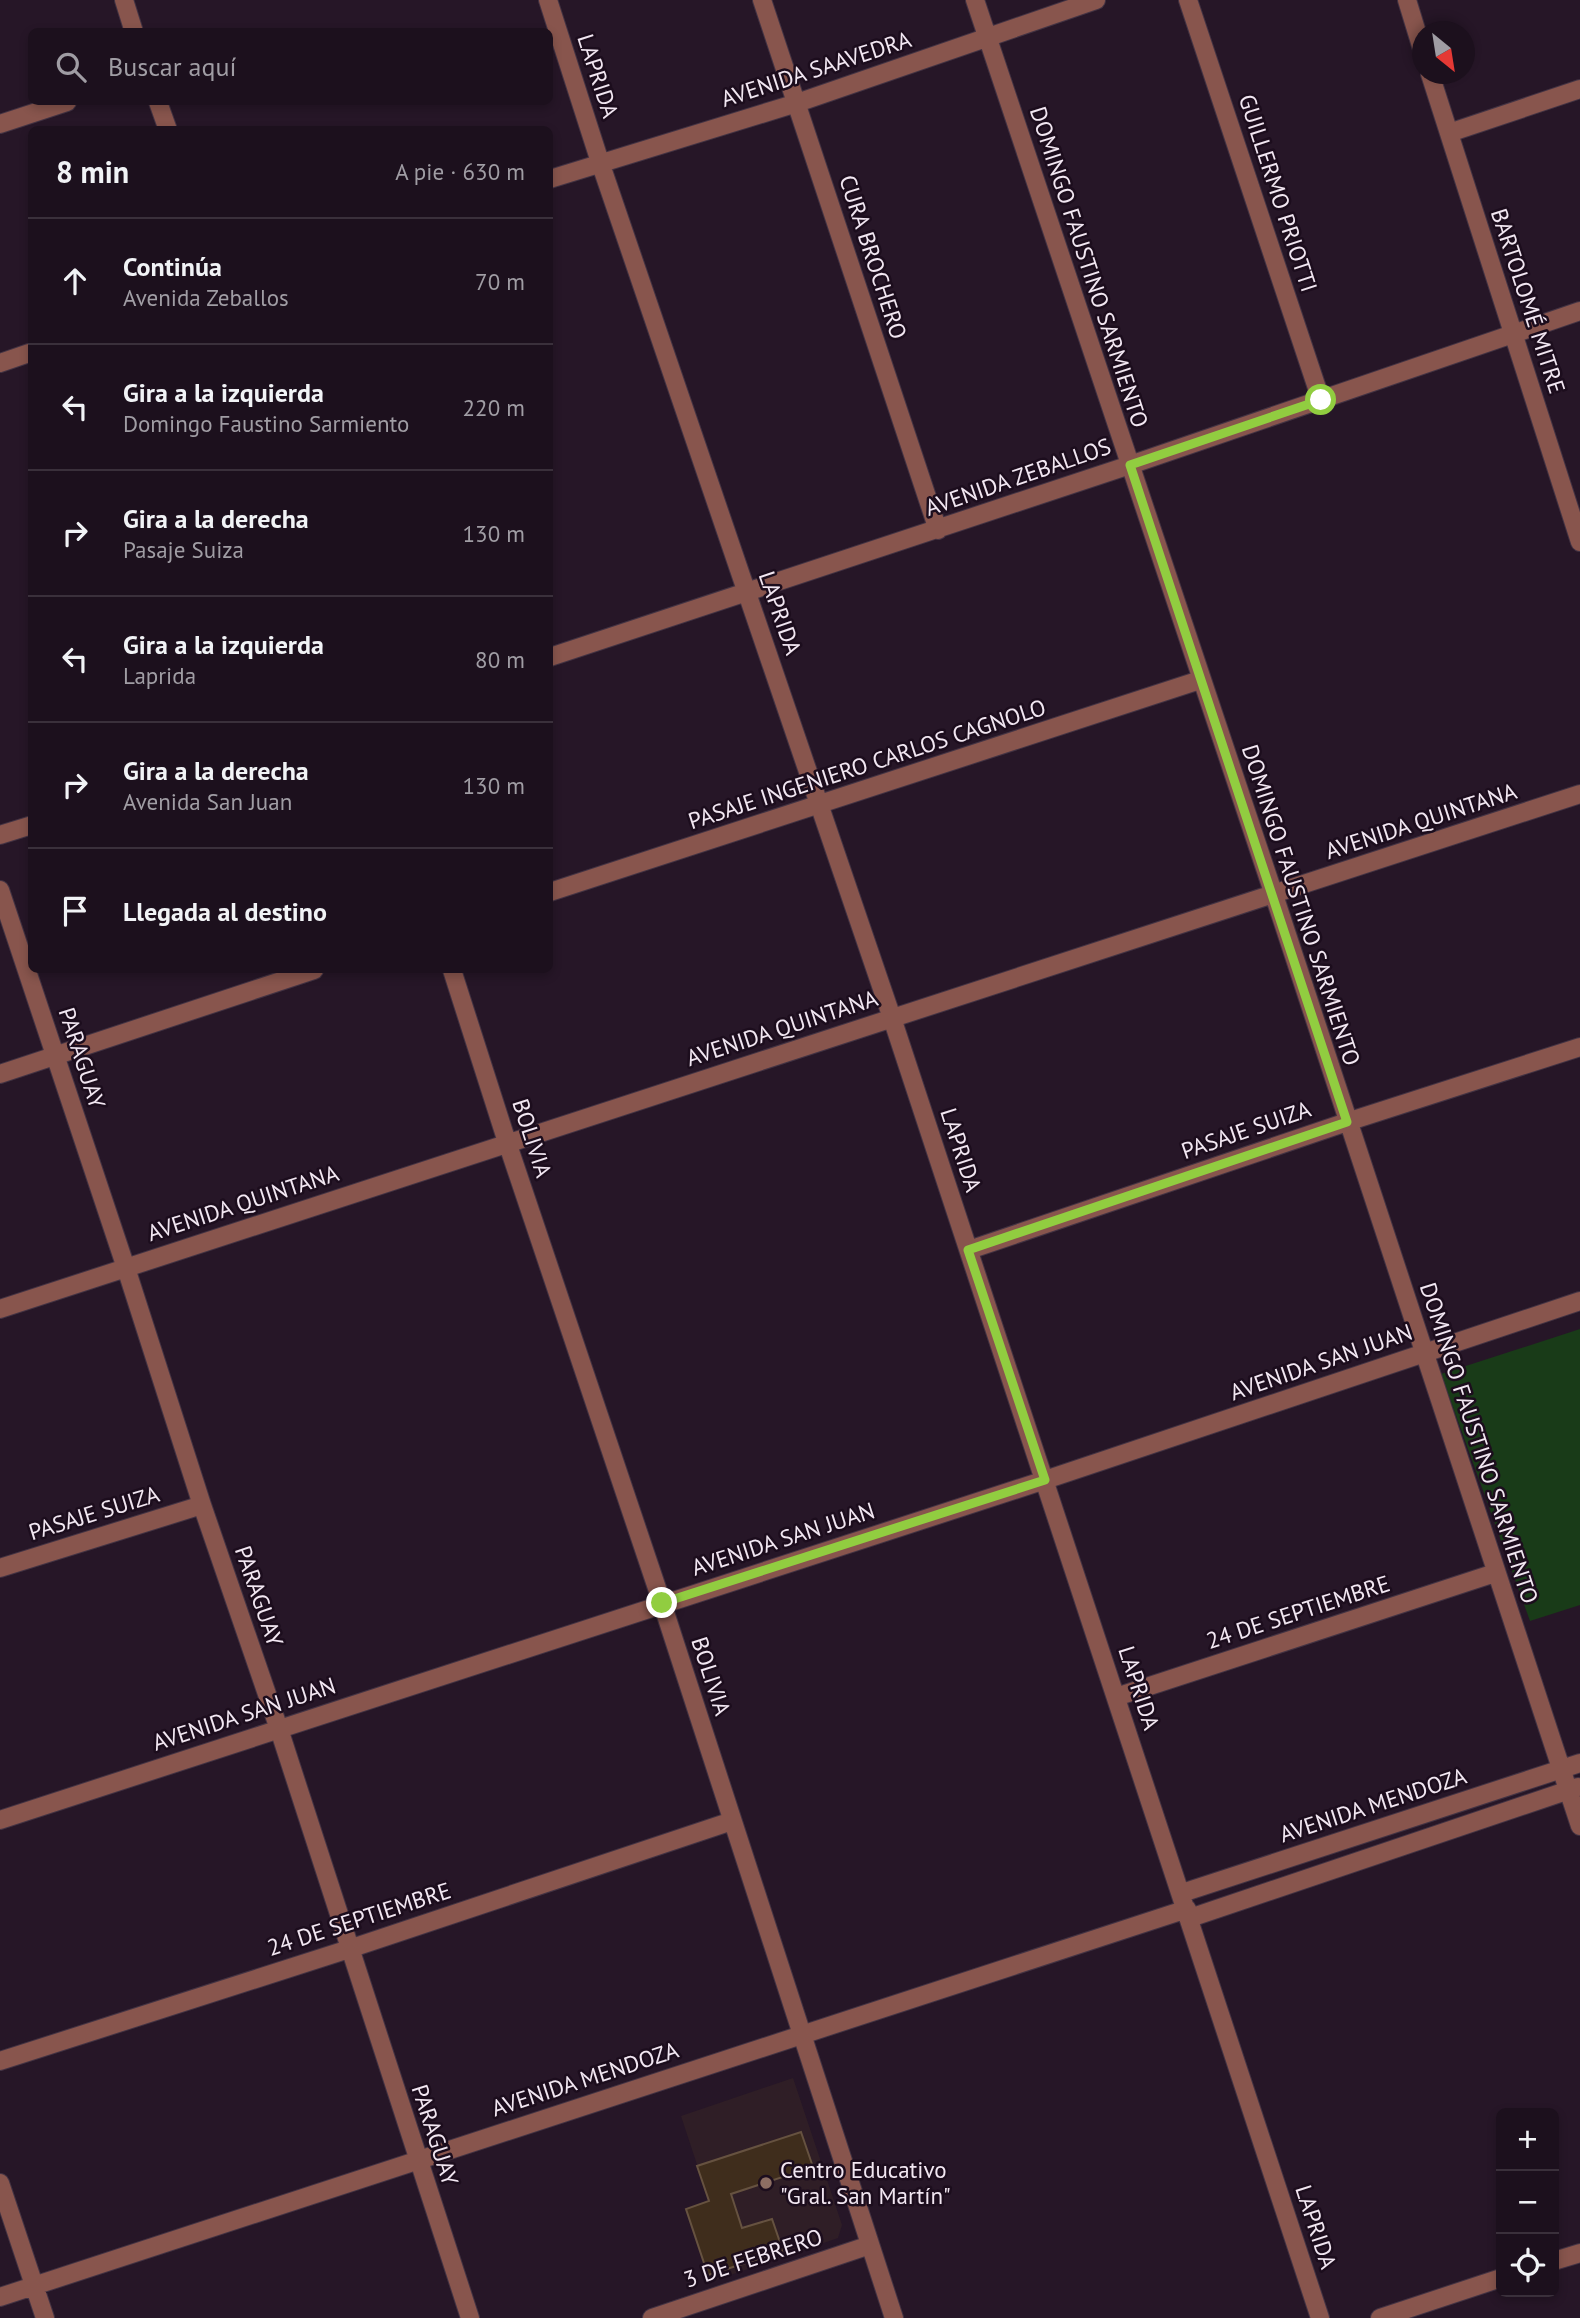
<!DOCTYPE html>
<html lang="es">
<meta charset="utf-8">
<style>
:root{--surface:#1c101d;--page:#251926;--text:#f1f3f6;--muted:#a09da4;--line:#3a303b}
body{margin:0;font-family:"PT Sans",sans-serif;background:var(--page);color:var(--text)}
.controls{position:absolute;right:21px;bottom:21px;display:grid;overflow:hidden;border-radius:10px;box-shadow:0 4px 10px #0003}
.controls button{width:63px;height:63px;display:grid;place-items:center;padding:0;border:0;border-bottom:2px solid var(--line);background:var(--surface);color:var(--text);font:35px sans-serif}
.compass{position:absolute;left:1412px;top:21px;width:63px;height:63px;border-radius:50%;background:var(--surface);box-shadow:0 4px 10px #0003;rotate:150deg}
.stop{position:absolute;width:21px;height:21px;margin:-16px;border:5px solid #91cd40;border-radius:50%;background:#fff}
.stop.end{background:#91cd40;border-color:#fff;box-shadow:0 2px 7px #0008}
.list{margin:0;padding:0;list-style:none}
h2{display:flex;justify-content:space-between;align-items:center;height:91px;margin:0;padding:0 28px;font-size:30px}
h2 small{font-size:23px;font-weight:400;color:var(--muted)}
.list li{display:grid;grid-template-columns:46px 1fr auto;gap:21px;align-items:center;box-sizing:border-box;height:126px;padding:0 28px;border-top:2px solid var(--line)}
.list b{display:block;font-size:26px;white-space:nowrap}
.list p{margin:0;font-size:23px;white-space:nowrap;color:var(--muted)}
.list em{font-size:23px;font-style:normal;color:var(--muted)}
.icon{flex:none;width:38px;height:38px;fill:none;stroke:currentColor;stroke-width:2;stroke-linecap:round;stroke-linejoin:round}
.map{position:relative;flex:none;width:1580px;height:2318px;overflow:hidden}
.search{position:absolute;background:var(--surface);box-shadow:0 4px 10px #0003;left:28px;top:28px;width:525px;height:77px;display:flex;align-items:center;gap:18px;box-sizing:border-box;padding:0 24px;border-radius:10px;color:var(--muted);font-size:26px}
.panel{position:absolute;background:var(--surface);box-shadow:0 4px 10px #0003;left:28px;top:126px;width:525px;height:847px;border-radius:10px}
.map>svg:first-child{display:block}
</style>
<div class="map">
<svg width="1580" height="2318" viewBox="0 0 1580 2318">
<rect width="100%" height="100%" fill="#261627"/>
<path fill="#2f1e26" d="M 793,2078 L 842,2225 L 838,2238 L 710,2282 L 686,2209 L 709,2201 L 681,2116 Z"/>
<path fill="#193b18" d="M 1580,1329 L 1580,1605 L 1530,1621 L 1441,1374 Z"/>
<path fill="#3f2d1c" stroke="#665240" stroke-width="2" d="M 801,2132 L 813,2167 L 731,2194 L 742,2228 L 772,2219 L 783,2251 L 708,2275 L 686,2209 L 709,2201 L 697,2166 Z"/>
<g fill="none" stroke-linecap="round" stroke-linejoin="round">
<g stroke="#433343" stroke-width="20">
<path id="minor" d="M 124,0 L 134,32
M 548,0 L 600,162 L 892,1018 L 1320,2318
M 762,0 L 938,530
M 975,0 L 1274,895 L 1580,1826
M 1188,0 L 1321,400
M 1407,0 L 1422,49
M 1430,74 L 1580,542
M 158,102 L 168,130
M 0,124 L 67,102
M 1449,133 L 1580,89
M 550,179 L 797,103 L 1096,0
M 0,363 L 32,352
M 550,657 L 1130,465 L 1580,311
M 0,835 L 32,825
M 0,890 L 126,1268 L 202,1505 L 279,1729 L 470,2318
M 550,892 L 1200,680
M 452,970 L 507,1142 L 662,1603 L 894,2318
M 0,1074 L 314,970
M 969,1250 L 1347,1122 L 1580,1047
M 0,1309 L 1580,794
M 0,1568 L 202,1505
M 1116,1697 L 1495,1573
M 0,1820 L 1045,1480 L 1580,1301
M 1182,1893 L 1580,1763
M 1190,1918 L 1578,1787
M 0,2061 L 349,1949 L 732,1821
M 0,2183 L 45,2318
M 1554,2261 L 1580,2253
M 0,2297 L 1187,1909
M 652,2318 L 870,2245
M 1380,2318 L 1501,2278"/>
</g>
<use href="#minor" stroke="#88554d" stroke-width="18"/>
</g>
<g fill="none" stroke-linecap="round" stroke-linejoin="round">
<path stroke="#91cd40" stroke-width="9" d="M 662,1603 L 1045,1480 L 968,1250 L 1347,1122 L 1130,465 L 1321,400"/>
</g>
<circle fill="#8d6e63" stroke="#1c0d1d" stroke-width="2.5" cx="766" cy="2183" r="7"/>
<g text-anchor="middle" stroke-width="5" stroke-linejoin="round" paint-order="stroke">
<g font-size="23" fill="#f2e7f2" stroke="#1c0d1d">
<text transform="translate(816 69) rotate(-18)" y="8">AVENIDA SAAVEDRA</text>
<text transform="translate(598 76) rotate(72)" y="8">LAPRIDA</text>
<text transform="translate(1278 193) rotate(72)" y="8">GUILLERMO PRIOTTI</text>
<text transform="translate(873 257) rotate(72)" y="8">CURA BROCHERO</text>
<text transform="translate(1089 267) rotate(72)" y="8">DOMINGO FAUSTINO SARMIENTO</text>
<text transform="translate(1528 301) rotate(72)" y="8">BARTOLOMÉ MITRE</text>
<text transform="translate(1018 477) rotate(-19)" y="8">AVENIDA ZEBALLOS</text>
<text transform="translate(780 613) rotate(71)" y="8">LAPRIDA</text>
<text transform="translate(867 764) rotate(-18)" y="8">PASAJE INGENIERO CARLOS CAGNOLO</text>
<text transform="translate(1421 821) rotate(-18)" y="8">AVENIDA QUINTANA</text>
<text transform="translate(1301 905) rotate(72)" y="8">DOMINGO FAUSTINO SARMIENTO</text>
<text transform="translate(782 1028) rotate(-18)" y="8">AVENIDA QUINTANA</text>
<text transform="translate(82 1058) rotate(72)" y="8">PARAGUAY</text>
<text transform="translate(1246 1130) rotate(-19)" y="8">PASAJE SUIZA</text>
<text transform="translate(532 1138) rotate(72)" y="8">BOLIVIA</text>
<text transform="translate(961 1150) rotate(72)" y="8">LAPRIDA</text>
<text transform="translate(243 1203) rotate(-18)" y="8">AVENIDA QUINTANA</text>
<text transform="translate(1321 1362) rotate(-19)" y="8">AVENIDA SAN JUAN</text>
<text transform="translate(1479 1443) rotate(72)" y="8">DOMINGO FAUSTINO SARMIENTO</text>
<text transform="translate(94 1513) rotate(-17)" y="8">PASAJE SUIZA</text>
<text transform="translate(783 1539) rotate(-18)" y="8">AVENIDA SAN JUAN</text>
<text transform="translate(259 1596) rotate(71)" y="8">PARAGUAY</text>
<text transform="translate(1298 1612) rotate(-18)" y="8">24 DE SEPTIEMBRE</text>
<text transform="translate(711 1676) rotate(72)" y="8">BOLIVIA</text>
<text transform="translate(1139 1688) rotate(72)" y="8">LAPRIDA</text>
<text transform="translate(244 1714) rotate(-18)" y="8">AVENIDA SAN JUAN</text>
<text transform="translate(1373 1805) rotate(-18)" y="8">AVENIDA MENDOZA</text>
<text transform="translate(359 1919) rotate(-18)" y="8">24 DE SEPTIEMBRE</text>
<text transform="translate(585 2079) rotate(-18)" y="8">AVENIDA MENDOZA</text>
<text transform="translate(435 2135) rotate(72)" y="8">PARAGUAY</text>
<text transform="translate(1316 2227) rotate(72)" y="8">LAPRIDA</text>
<text transform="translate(753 2258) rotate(-18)" y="8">3 DE FEBRERO</text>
</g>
<g font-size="23" fill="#f2e7f2" stroke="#1c0d1d" text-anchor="start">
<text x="780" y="2178">Centro Educativo<tspan x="780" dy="26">"Gral. San Martín"</tspan></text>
</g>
</g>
</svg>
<div class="controls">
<button>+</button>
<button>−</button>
<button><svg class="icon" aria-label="locate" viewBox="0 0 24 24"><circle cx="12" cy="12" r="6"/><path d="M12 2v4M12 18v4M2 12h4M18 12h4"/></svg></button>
</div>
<svg class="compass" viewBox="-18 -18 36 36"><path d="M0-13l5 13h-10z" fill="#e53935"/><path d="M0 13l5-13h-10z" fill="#a09da4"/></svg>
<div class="stop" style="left:1321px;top:400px"></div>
<div class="stop end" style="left:662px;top:1603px"></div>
<div class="search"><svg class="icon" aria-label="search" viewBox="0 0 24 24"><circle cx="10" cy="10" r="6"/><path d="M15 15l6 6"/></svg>Buscar aquí</div>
<section class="panel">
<h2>8 min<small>A pie · 630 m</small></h2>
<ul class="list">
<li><svg class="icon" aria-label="ahead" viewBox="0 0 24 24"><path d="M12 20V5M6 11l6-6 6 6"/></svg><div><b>Continúa</b><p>Avenida Zeballos</p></div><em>70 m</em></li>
<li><svg class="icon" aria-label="left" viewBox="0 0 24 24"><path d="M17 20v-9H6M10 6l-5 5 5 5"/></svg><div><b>Gira a la izquierda</b><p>Domingo Faustino Sarmiento</p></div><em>220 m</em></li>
<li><svg class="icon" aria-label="right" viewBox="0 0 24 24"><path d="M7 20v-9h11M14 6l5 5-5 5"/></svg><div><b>Gira a la derecha</b><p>Pasaje Suiza</p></div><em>130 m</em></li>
<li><svg class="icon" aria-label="left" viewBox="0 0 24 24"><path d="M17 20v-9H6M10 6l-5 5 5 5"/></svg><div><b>Gira a la izquierda</b><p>Laprida</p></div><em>80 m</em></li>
<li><svg class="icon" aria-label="right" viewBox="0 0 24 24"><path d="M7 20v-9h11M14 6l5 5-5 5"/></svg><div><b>Gira a la derecha</b><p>Avenida San Juan</p></div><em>130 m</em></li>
<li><svg class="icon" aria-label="arrive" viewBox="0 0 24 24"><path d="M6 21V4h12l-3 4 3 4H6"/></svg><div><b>Llegada al destino</b></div></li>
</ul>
</section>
</div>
